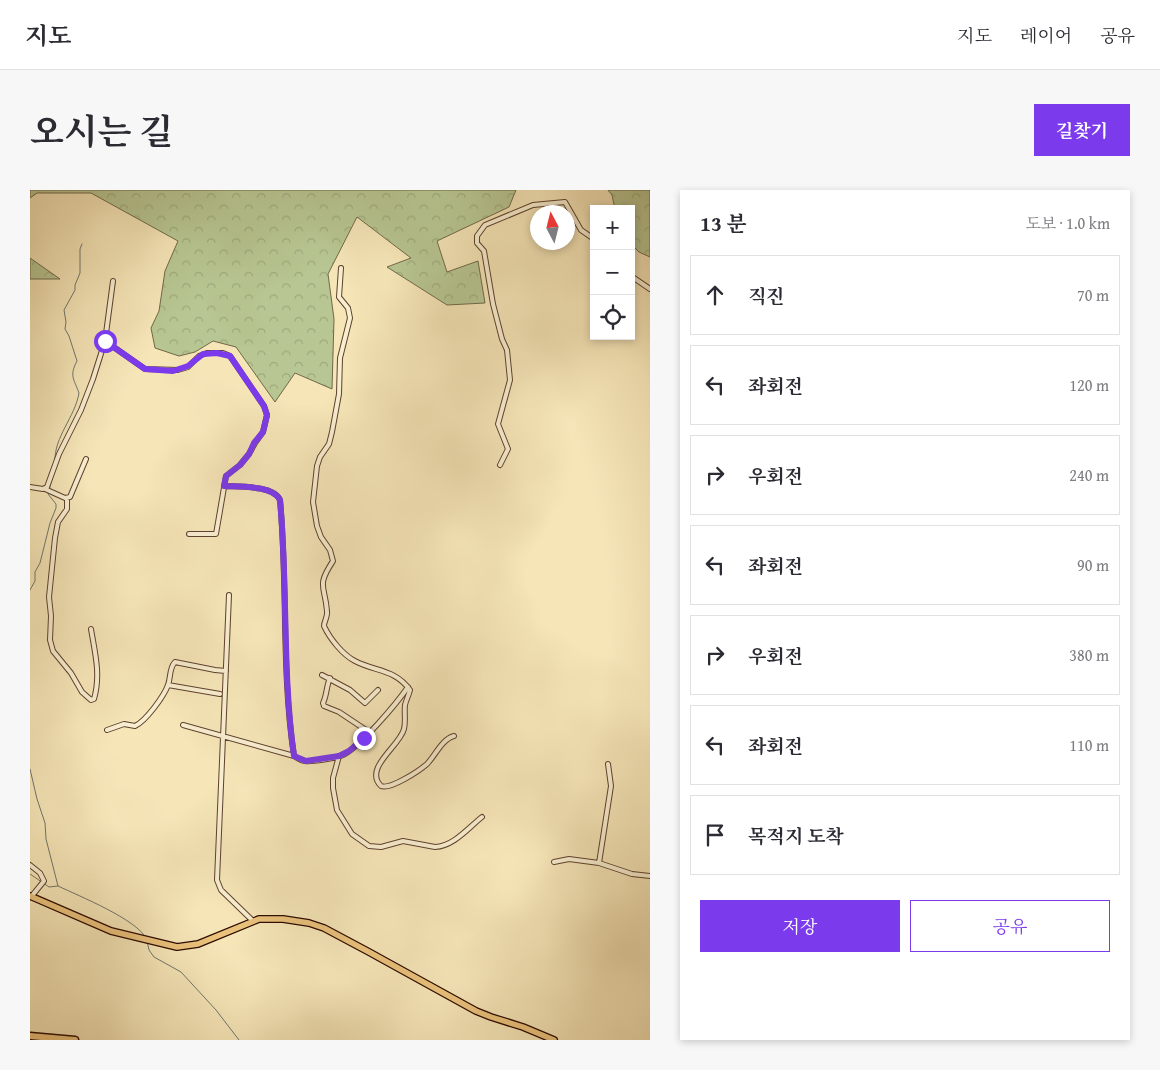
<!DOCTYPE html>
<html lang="ko">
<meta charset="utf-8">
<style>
:root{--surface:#fff;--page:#f7f7f7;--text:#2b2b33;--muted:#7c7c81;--line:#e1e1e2;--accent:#7c3aed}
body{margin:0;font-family:"Gentium Book Plus","Noto Serif KR",serif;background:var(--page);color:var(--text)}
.controls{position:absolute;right:15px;top:15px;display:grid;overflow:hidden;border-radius:0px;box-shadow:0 2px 8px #0003}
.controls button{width:45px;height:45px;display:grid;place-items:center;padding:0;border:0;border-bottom:1px solid var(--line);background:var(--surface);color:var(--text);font:25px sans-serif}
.compass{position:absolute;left:500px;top:15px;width:45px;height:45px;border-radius:50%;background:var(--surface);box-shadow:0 2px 8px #0003;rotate:353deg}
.stop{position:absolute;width:15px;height:15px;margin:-11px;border:4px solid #7c3aed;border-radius:50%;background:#fff}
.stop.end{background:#7c3aed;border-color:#fff;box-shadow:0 1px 5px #0008}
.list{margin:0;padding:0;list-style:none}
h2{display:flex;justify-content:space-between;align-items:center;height:65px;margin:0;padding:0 20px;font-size:21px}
h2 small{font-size:16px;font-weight:400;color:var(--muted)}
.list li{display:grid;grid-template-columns:32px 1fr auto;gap:15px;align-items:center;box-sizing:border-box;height:80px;margin:0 10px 10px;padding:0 10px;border:1px solid var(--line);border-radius:0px}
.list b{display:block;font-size:19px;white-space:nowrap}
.list em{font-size:16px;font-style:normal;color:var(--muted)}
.actions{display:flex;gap:10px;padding:15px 20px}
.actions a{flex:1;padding:11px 0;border:1px solid var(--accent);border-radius:0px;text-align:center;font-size:18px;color:var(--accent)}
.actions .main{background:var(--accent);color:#fff}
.icon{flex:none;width:28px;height:28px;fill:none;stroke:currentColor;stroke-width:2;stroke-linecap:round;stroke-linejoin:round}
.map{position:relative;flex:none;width:620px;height:850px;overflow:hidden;border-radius:0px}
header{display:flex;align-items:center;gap:30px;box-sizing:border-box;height:70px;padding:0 25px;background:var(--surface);border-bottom:1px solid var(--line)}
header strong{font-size:24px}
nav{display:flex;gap:28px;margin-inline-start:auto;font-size:18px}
.intro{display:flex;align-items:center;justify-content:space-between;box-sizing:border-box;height:120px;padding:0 30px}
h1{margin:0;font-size:35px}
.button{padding:12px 22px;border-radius:0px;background:var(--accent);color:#fff;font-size:18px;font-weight:700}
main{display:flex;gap:30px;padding:0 30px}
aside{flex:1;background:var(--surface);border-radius:0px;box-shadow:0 2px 8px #0003}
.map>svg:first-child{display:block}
</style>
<header>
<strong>지도</strong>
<nav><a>지도</a><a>레이어</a><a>공유</a></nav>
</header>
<div class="intro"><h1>오시는 길</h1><a class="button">길찾기</a></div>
<main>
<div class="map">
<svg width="620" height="850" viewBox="0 0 620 850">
<defs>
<pattern id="forest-crowns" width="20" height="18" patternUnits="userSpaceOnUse" patternTransform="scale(1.25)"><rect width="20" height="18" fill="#b7c692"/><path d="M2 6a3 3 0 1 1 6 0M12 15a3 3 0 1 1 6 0" fill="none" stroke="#9ea97c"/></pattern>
</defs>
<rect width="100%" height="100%" fill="#f5e5b7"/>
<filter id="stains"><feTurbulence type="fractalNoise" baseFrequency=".004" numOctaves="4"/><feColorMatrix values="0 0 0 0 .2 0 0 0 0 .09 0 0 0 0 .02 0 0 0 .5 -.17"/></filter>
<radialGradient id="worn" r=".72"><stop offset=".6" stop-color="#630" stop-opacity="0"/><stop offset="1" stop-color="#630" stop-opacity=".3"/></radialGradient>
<path fill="url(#forest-crowns)" stroke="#716849" d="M 0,0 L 486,0 L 479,17 L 407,51 L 417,82 L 448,71 L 455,113 L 417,115 L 357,77 L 381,68 L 327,27 L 298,84 L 304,129 L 302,199 L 265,183 L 245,212 L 206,157 L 183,151 L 165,162 L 149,166 L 125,158 L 121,138 L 129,121 L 135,81 L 148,51 L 61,3 L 7,3 L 0,8 Z
M 578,0 L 620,0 L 620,67 L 609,62 L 601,54 L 601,19 L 585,19 L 582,5 Z
M 0,68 L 30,89 L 0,89 Z"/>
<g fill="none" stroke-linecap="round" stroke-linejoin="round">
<path stroke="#6f766d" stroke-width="1" d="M 25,271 C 24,247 45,227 49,203 C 44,189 39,186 47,171 L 39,146 L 35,139 L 36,132 L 34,120 L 45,100 L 45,95 L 50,83 L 50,59 L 52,54
M 0,400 L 5,391 L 5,382 L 10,373 L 20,333 L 26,318 L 26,314 L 18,304 L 22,289
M 0,579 L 7,609 L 15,633 L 16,649 L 28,696 C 49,706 106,729 116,748
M 0,684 L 19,697 L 28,696
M 117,751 L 119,760 L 124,767 L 151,782 L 186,820 L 209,850"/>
<g stroke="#5e412e" stroke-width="6">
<path id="street" d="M 311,78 L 309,107 L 318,118 L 320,128 L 310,168 L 309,204 L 302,242 L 299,254 L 290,267 L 287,276 L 283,312 L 287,336 L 291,347 L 300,360 L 303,371 C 286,397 295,395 297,421 C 298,427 294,431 294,436 C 300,449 313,465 325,471 C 346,482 365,479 380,500 C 379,505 376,510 375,515 C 374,523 376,531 374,539 C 370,556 333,578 351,596 C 360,600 389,581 397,574 C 405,566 412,549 424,546
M 601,86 L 620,99
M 75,151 L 115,179 L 148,180 L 158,177 L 169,166 L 177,163 L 193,163 L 200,166 L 234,216 L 237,225 L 233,242 L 225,253 L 219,264 L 210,275 L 196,286 L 186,344 L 159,344
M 470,275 L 478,259 L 468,234 L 480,190 L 477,160 L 472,149 L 463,114 L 454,61 L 447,53 L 447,46 L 455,35 L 503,15 L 535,12 L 551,40 L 564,49
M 194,296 C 208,297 244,295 250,310 C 258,395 251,481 264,566
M 0,297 L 13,299 L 17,297 L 29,264 L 51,220 L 63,189 L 75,151 L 83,91
M 15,299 L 35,308 L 40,307 L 56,269
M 37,308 L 37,319 L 28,332 L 25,348 L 19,407 L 21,426 L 20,450 L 23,461 L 41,483 L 52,502 L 61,510 L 64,509 C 71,485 65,463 61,439
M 199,405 L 187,690 L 191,700 L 223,731
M 292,485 L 320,500 L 335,513 L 348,500
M 300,488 C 296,497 297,505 293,513 L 294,516 L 309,522 L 339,542
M 138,495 L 190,504
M 153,535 L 264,566 C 267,568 271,571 275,571 C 281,572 308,568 313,565 C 330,557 367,513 378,497
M 77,540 L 94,534 L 105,536 C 116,531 134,506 138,495 C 141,487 139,478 145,472 L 185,480 L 196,481
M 309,566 L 303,588 L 303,598 L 307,620 L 322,644 L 339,656 L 351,657 L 373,651 L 405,657 C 424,656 438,638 452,627
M 524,672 L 539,669 L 569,673 L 602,684 L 620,686
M 569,673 L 581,596 L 578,574
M 0,675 L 10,683 L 14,691 L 1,707"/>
</g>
<g stroke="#2b0a00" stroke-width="8">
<path id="primary" d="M 0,706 L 81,741 L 147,757 L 168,754 L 229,729 L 253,729 L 279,733 L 294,738 L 339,762 L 446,821 L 461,827 L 493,837 L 524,850"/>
</g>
<g stroke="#2b0a00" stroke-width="9">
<path id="highway" d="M 0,846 L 45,850"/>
</g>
<use href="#street" stroke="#f8eed0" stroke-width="4"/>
<use href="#primary" stroke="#eac27c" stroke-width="5.5"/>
<use href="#highway" stroke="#eac27c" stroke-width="6"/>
</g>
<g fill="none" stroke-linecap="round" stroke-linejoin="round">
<path stroke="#7c3aed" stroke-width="6" d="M 75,151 L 115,179 L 143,181 L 158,176 L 173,164 L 187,163 L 200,166 L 234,216 L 237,225 L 233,242 L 224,253 L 219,264 L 210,275 L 196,286 L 194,296 C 209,297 243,295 250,310 C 258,395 252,481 264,566 L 276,571 L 309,566 L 319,561 L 334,548"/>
</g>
<rect width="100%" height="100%" filter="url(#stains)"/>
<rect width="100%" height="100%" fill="url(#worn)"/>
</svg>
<div class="controls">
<button>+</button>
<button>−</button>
<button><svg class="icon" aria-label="locate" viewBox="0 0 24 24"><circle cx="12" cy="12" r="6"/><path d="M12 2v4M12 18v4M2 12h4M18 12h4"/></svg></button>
</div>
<svg class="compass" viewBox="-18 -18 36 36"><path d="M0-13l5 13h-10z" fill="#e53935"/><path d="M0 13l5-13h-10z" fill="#7c7c81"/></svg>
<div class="stop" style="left:75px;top:151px"></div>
<div class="stop end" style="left:334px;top:548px"></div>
</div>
<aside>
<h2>13 분<small>도보 · 1.0 km</small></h2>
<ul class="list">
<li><svg class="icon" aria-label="ahead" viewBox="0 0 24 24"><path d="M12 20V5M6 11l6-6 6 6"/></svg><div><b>직진</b></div><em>70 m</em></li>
<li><svg class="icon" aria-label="left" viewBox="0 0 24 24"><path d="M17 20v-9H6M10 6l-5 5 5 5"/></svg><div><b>좌회전</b></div><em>120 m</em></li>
<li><svg class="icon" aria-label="right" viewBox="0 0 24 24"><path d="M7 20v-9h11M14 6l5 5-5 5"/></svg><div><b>우회전</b></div><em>240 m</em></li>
<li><svg class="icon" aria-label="left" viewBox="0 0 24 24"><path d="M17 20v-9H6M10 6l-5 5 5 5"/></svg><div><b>좌회전</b></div><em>90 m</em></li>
<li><svg class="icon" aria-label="right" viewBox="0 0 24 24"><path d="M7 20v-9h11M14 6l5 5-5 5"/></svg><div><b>우회전</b></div><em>380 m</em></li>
<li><svg class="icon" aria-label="left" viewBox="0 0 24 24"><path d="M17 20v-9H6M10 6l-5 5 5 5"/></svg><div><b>좌회전</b></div><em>110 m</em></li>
<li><svg class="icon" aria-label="arrive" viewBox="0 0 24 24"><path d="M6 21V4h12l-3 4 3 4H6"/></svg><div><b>목적지 도착</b></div></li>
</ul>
<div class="actions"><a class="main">저장</a><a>공유</a></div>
</aside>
</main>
